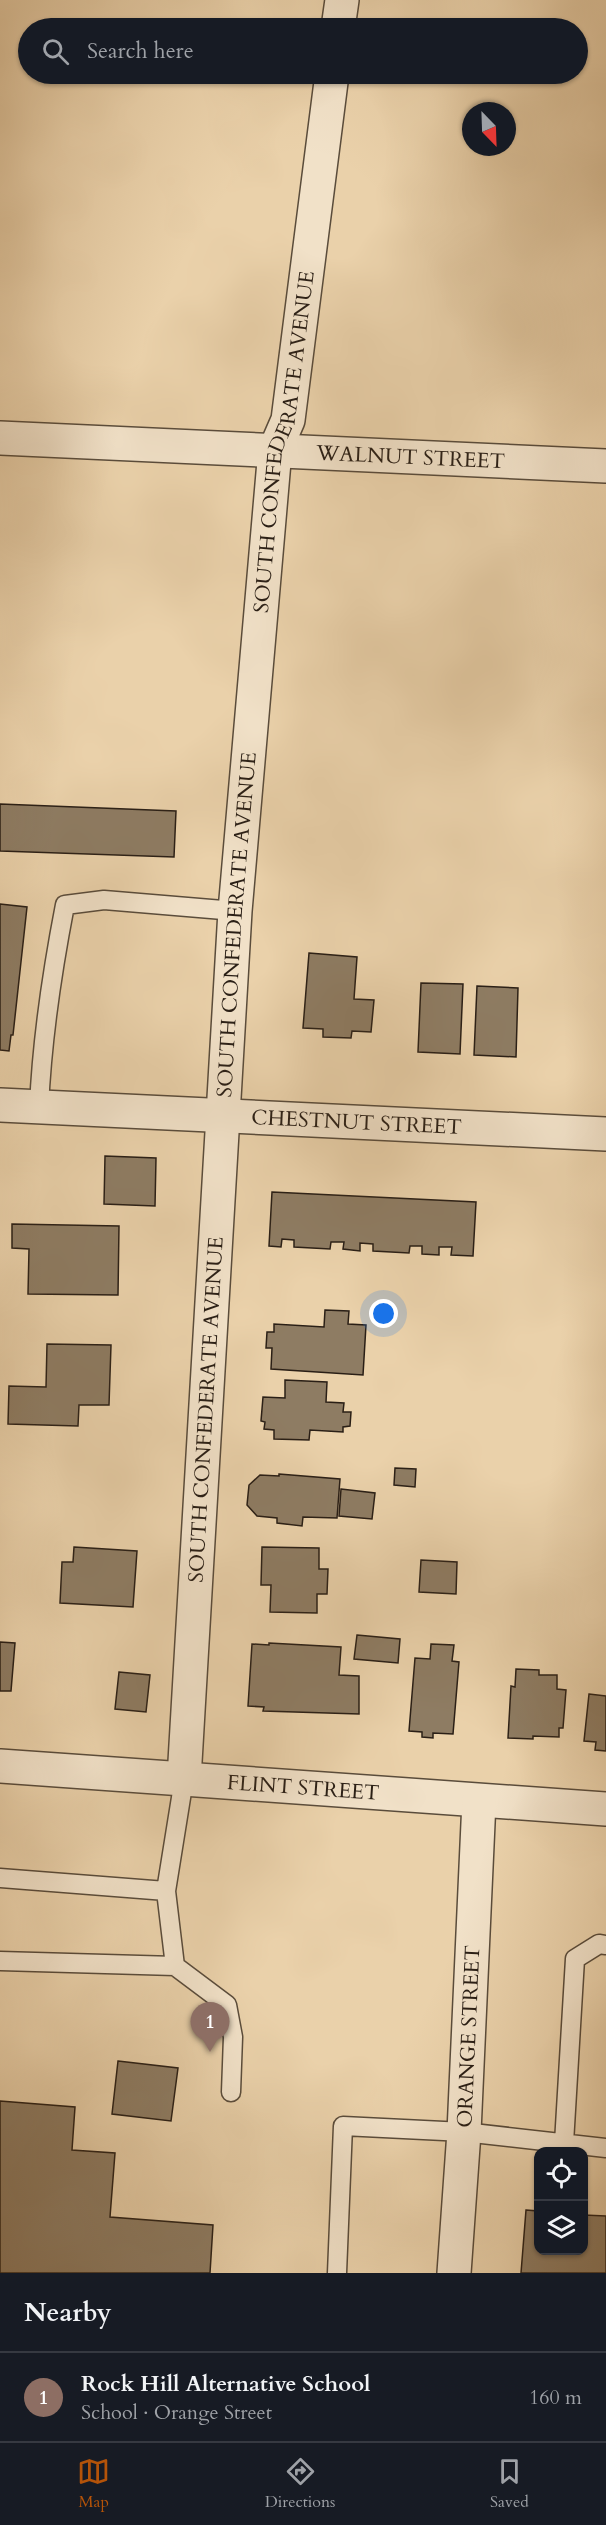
<!DOCTYPE html>
<meta charset="utf-8">
<style>
:root{--surface:#171b24;--page:#242831;--text:#f1f3f6;--muted:#9ea1a6;--line:#363941;--accent:#b45309}
body{margin:0;font-family:Cardo,serif;background:var(--page);color:var(--text)}
.controls{position:absolute;right:18px;bottom:18px;display:grid;overflow:hidden;border-radius:12px;box-shadow:0 2px 4px #0004}
.controls button{width:54px;height:54px;display:grid;place-items:center;padding:0;border:0;border-bottom:2px solid var(--line);background:var(--surface);color:var(--text);font:30px sans-serif}
.compass{position:absolute;left:462px;top:102px;width:54px;height:54px;border-radius:50%;background:var(--surface);box-shadow:0 2px 4px #0004;rotate:157deg}
.you{position:absolute;left:384px;top:1314px;width:21px;height:21px;margin:-15px;border:4px solid #fff;border-radius:50%;background:#1a73e8;box-shadow:0 0 0 9px #1a73e833}
.badge{display:grid;place-items:center;width:39px;height:39px;border-radius:50%;background:var(--accent);color:#fff;font-size:20px;font-weight:700}
.pin{position:absolute;translate:-50% -50px;filter:drop-shadow(0 2px 3px #0008)}
.pin::after{content:'';position:absolute;top:32px;width:21px;height:18px;background:inherit;clip-path:polygon(0 0,100% 0,50% 100%)}
.list{margin:0;padding:0;list-style:none}
h2{display:flex;justify-content:space-between;align-items:center;height:78px;margin:0;padding:0 24px;font-size:26px}
h2 small{font-size:20px;font-weight:400;color:var(--muted)}
.list li{display:grid;grid-template-columns:39px 1fr auto;gap:18px;align-items:center;box-sizing:border-box;height:90px;padding:0 24px;border-top:2px solid var(--line)}
.list b{display:block;font-size:22px;white-space:nowrap}
.list p{margin:0;font-size:20px;white-space:nowrap;color:var(--muted)}
.list em{font-size:20px;font-style:normal;color:var(--muted)}
.icon{flex:none;width:33px;height:33px;fill:none;stroke:currentColor;stroke-width:2;stroke-linecap:round;stroke-linejoin:round}
.map{position:relative;flex:none;width:606px;height:2273px;overflow:hidden}
.search{position:absolute;background:var(--surface);box-shadow:0 2px 4px #0004;left:18px;right:18px;top:18px;height:66px;display:flex;align-items:center;gap:15px;box-sizing:border-box;padding:0 21px;border-radius:33px;color:var(--muted);font-size:22px}
.sheet{height:168px;background:var(--surface)}
nav{display:flex;justify-content:space-around;align-items:center;box-sizing:border-box;height:84px;border-top:2px solid var(--line);background:var(--surface);font-size:16px;color:var(--muted)}
nav a{display:grid;justify-items:center;gap:3px}
nav .on{color:var(--accent)}
.map>svg:first-child{display:block}
</style>
<div class="map">
<svg width="606" height="2273" viewBox="0 0 606 2273">
<rect width="100%" height="100%" fill="#ead1aa"/>
<filter id="stains"><feTurbulence type="fractalNoise" baseFrequency=".00333" numOctaves="4"/><feColorMatrix values="0 0 0 0 .2 0 0 0 0 .09 0 0 0 0 .02 0 0 0 .5 -.17"/></filter>
<radialGradient id="worn" r=".72"><stop offset=".6" stop-color="#630" stop-opacity="0"/><stop offset="1" stop-color="#630" stop-opacity=".3"/></radialGradient>
<path fill="#8e7c63" stroke="#2a1f16" stroke-width="1.5" d="M 0,804 L 176,811 L 174,857 L 0,851 Z
M 0,904 L 27,907 L 13,1035 L 11,1035 L 9,1051 L 0,1050 Z
M 309,953 L 357,957 L 354,999 L 374,1000 L 371,1032 L 352,1031 L 351,1038 L 323,1037 L 323,1029 L 303,1028 Z
M 421,983 L 463,984 L 460,1054 L 418,1052 Z
M 477,986 L 518,988 L 516,1057 L 474,1055 Z
M 105,1156 L 156,1158 L 155,1206 L 104,1204 Z
M 272,1192 L 476,1202 L 473,1256 L 451,1255 L 452,1247 L 439,1247 L 439,1255 L 422,1254 L 422,1246 L 410,1246 L 409,1253 L 373,1251 L 373,1244 L 360,1243 L 360,1251 L 343,1249 L 344,1242 L 331,1242 L 330,1249 L 294,1247 L 294,1240 L 282,1239 L 281,1247 L 269,1246 Z
M 12,1224 L 119,1226 L 118,1295 L 28,1294 L 29,1249 L 12,1248 Z
M 325,1310 L 349,1311 L 348,1324 L 366,1325 L 363,1375 L 271,1369 L 272,1348 L 266,1348 L 267,1332 L 274,1332 L 274,1324 L 324,1327 Z
M 47,1344 L 111,1345 L 109,1405 L 79,1405 L 78,1426 L 8,1424 L 9,1386 L 46,1387 Z
M 285,1380 L 327,1382 L 326,1402 L 344,1403 L 343,1412 L 351,1412 L 350,1426 L 343,1427 L 343,1432 L 310,1430 L 309,1440 L 274,1439 L 274,1430 L 264,1429 L 265,1422 L 261,1421 L 263,1397 L 285,1398 Z
M 395,1468 L 416,1469 L 415,1487 L 394,1485 Z
M 279,1474 L 340,1479 L 337,1518 L 303,1517 L 302,1526 L 277,1523 L 277,1518 L 257,1516 L 247,1505 L 249,1485 L 260,1475 L 279,1476 Z
M 341,1489 L 375,1493 L 372,1519 L 339,1516 Z
M 74,1547 L 137,1551 L 133,1607 L 60,1603 L 62,1562 L 73,1562 Z
M 262,1547 L 319,1548 L 319,1569 L 328,1569 L 327,1594 L 317,1594 L 317,1613 L 270,1612 L 271,1585 L 261,1585 Z
M 421,1560 L 457,1562 L 456,1594 L 419,1592 Z
M 357,1635 L 400,1639 L 398,1663 L 354,1659 Z
M 0,1642 L 15,1643 L 11,1691 L 0,1691 Z
M 269,1643 L 341,1647 L 339,1675 L 359,1676 L 359,1714 L 263,1711 L 264,1707 L 248,1706 L 252,1644 L 269,1645 Z
M 431,1644 L 454,1645 L 452,1661 L 459,1662 L 453,1734 L 433,1733 L 433,1738 L 422,1737 L 422,1732 L 409,1731 L 415,1658 L 430,1659 Z
M 516,1669 L 539,1670 L 539,1675 L 557,1675 L 557,1689 L 566,1690 L 563,1728 L 559,1728 L 559,1737 L 533,1736 L 533,1739 L 508,1738 L 511,1686 L 515,1687 Z
M 119,1672 L 150,1675 L 146,1712 L 115,1709 Z
M 589,1694 L 606,1696 L 606,1751 L 595,1750 L 596,1742 L 584,1741 Z
M 118,2061 L 178,2068 L 171,2121 L 112,2114 Z
M 0,2101 L 75,2107 L 72,2150 L 115,2153 L 110,2217 L 213,2225 L 210,2273 L 0,2273 Z
M 526,2210 L 538,2211 L 538,2250 L 584,2250 L 584,2215 L 606,2216 L 606,2273 L 521,2273 Z"/>
<g fill="none" stroke-linecap="round" stroke-linejoin="round">
<g stroke="#5a4c3b" stroke-width="21">
<path id="service" d="M 39,1107 C 42,1039 52,972 65,905 L 104,900 L 235,911
M 0,1878 L 166,1891
M 0,1961 L 175,1966 L 227,2005 L 233,2037 L 231,2092
M 175,1966 L 166,1891 L 184,1779
M 564,2143 L 575,1959 L 599,1944 L 606,1945
M 337,2273 L 343,2126 L 464,2132 L 606,2148"/>
</g>
<g stroke="#5a4c3b" stroke-width="36">
<g id="minor">
<path d="M 338,28 L 342,0"/>
<path id="s1" d="M 0,438 L 606,466"/>
<path id="s2" d="M 0,1105 L 606,1134"/>
<path id="s3" d="M 0,1766 L 606,1809"/>
<path id="s4" d="M 184,1779 L 235,911 L 275,450 L 288,420 L 332,74"/>
<path id="s5" d="M 454,2273 L 464,2132 L 479,1801"/>
</g>
</g>
<use href="#service" stroke="#f1e1c8" stroke-width="18"/>
<use href="#minor" stroke="#f1e1c8" stroke-width="33"/>
</g>
<g text-anchor="middle" stroke-width="4.5" stroke-linejoin="round" paint-order="stroke">
<g font-size="21" fill="#2a1f16" stroke="#f1e1c8">
<text dy="7" stroke="none"><textPath href="#s4" startOffset="1342">SOUTH CONFEDERATE AVENUE</textPath></text>
<text dy="7" stroke="none"><textPath href="#s1" startOffset="411">WALNUT STREET</textPath></text>
<text dy="7" stroke="none"><textPath href="#s4" startOffset="856">SOUTH CONFEDERATE AVENUE</textPath></text>
<text dy="7" stroke="none"><textPath href="#s2" startOffset="357">CHESTNUT STREET</textPath></text>
<text dy="7" stroke="none"><textPath href="#s4" startOffset="370">SOUTH CONFEDERATE AVENUE</textPath></text>
<text dy="7" stroke="none"><textPath href="#s3" startOffset="304">FLINT STREET</textPath></text>
<text dy="7" stroke="none"><textPath href="#s5" startOffset="237">ORANGE STREET</textPath></text>
</g>
</g>
<rect width="100%" height="100%" filter="url(#stains)"/>
<rect width="100%" height="100%" fill="url(#worn)"/>
</svg>
<div class="controls">
<button><svg class="icon" aria-label="locate" viewBox="0 0 24 24"><circle cx="12" cy="12" r="6"/><path d="M12 2v4M12 18v4M2 12h4M18 12h4"/></svg></button>
<button><svg class="icon" aria-label="layers" viewBox="0 0 24 24"><path d="M12 4l9 5-9 5-9-5zM3 14l9 5 9-5"/></svg></button>
</div>
<svg class="compass" viewBox="-18 -18 36 36"><path d="M0-13l5 13h-10z" fill="#e53935"/><path d="M0 13l5-13h-10z" fill="#9ea1a6"/></svg>
<div class="you"></div>
<div class="pin badge" style="left:210px;top:2052px;background:#8d6e63">1</div>
<div class="search"><svg class="icon" aria-label="search" viewBox="0 0 24 24"><circle cx="10" cy="10" r="6"/><path d="M15 15l6 6"/></svg>Search here</div>
</div>
<section class="sheet">
<h2>Nearby<small></small></h2>
<ul class="list">
<li><span class="badge" style="background:#8d6e63">1</span><div><b>Rock Hill Alternative School</b><p>School · Orange Street</p></div><em>160 m</em></li>
</ul>
</section>
<nav>
<a class="on"><svg class="icon" aria-label="map" viewBox="0 0 24 24"><path d="M3 6l6-2 6 2 6-2v14l-6 2-6-2-6 2zM9 4v14M15 6v14"/></svg>Map</a>
<a><svg class="icon" aria-label="directions" viewBox="0 0 24 24"><path d="M12 3l9 9-9 9-9-9zM9 14v-3h6M13 9l2 2-2 2"/></svg>Directions</a>
<a><svg class="icon" aria-label="saved" viewBox="0 0 24 24"><path d="M7 4h10v16l-5-4-5 4z"/></svg>Saved</a>
</nav>
